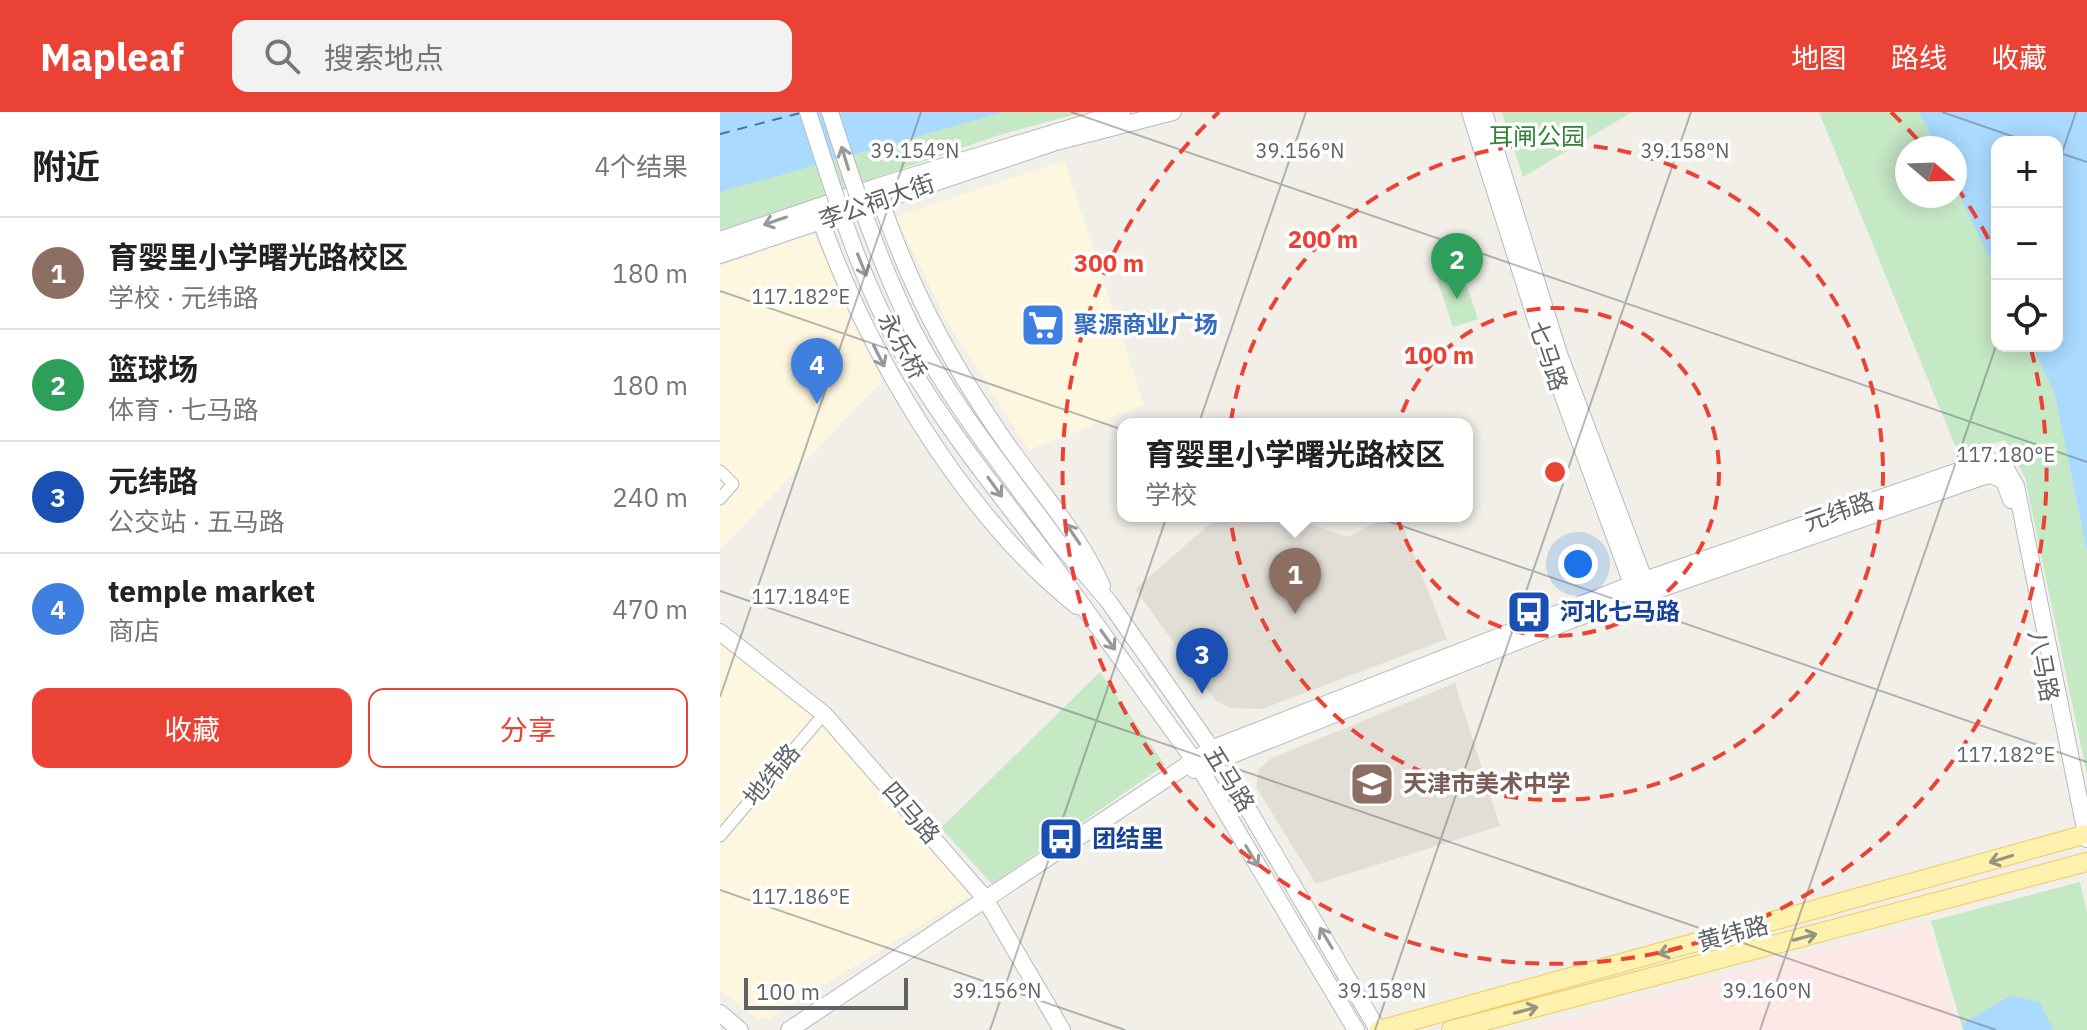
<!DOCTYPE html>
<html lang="zh">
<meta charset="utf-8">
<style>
:root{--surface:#fff;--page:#f2f2f2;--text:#222;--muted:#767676;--line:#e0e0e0;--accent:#ea4335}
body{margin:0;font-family:"IBM Plex Sans","Noto Sans SC",sans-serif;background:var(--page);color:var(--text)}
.controls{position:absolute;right:24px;top:24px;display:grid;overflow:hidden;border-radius:16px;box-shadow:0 4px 20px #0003}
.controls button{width:72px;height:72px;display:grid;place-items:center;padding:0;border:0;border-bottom:2px solid var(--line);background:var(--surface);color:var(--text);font:40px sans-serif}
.compass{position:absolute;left:1175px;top:24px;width:72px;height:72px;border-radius:50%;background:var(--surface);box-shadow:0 4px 20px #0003;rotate:109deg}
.scale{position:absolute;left:24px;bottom:20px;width:164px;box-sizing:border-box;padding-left:8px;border:4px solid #5f6368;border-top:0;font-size:22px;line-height:28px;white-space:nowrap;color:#5f6368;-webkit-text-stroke:6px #fff;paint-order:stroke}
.you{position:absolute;left:858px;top:452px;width:28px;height:28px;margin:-20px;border:6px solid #fff;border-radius:50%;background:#1a73e8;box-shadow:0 0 0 12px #1a73e833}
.badge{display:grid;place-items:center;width:52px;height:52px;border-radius:50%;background:var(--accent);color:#fff;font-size:26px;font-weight:700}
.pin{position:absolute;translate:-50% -66px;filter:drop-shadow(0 2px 4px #0008)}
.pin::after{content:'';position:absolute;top:42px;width:28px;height:24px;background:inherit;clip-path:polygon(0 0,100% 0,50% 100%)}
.popup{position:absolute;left:397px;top:306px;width:356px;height:104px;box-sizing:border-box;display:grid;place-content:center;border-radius:16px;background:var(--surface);filter:drop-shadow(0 2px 6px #0005);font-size:26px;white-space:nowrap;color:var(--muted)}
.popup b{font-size:30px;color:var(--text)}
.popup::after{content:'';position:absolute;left:50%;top:100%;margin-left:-16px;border:16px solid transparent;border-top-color:var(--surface)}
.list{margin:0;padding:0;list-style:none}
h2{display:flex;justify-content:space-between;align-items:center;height:104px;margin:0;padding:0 32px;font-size:34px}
h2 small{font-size:26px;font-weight:400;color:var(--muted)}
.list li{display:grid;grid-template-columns:52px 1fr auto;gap:24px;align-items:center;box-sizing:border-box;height:112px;padding:0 32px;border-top:2px solid var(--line)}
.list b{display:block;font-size:30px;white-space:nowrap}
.list p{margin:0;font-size:26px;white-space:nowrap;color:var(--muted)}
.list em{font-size:26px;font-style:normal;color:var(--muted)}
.actions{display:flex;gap:16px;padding:24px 32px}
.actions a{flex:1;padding:18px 0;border:2px solid var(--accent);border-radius:16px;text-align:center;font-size:28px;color:var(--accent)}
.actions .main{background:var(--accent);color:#fff}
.icon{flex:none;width:44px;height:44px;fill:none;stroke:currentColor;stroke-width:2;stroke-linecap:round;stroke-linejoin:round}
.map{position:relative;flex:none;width:1367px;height:918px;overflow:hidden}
header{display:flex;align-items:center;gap:48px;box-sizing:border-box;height:112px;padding:0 40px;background:var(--accent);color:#fff}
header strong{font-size:38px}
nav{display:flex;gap:44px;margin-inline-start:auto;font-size:28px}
.search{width:560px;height:72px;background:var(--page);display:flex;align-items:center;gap:20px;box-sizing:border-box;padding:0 28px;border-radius:16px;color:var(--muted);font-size:30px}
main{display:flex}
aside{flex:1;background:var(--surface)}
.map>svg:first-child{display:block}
</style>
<header>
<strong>Mapleaf</strong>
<div class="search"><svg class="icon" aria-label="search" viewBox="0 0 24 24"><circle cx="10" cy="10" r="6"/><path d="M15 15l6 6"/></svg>搜索地点</div>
<nav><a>地图</a><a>路线</a><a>收藏</a></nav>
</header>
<main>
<aside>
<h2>附近<small>4个结果</small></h2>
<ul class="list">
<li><span class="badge" style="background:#8d6e63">1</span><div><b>育婴里小学曙光路校区</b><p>学校 · 元纬路</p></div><em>180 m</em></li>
<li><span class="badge" style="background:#2e9e5b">2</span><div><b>篮球场</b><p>体育 · 七马路</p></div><em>180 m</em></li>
<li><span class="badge" style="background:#1a4fb4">3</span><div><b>元纬路</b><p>公交站 · 五马路</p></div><em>240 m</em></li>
<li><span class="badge" style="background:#3f7fe0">4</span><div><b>temple market</b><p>商店</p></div><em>470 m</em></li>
</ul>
<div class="actions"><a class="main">收藏</a><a>分享</a></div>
</aside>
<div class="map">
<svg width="1367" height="918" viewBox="0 0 1367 918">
<rect width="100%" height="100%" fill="#f1efe8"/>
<path fill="#fef7e0" d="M 344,49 L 424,293 L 309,338 L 227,210 L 176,105 Z
M 94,122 L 162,269 L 0,438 L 0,154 Z
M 0,518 L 96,600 L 254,781 L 49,907 L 37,906 L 0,878 Z"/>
<path fill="#e1ded6" d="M 499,404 L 565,404 L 628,425 L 668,404 L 679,404 L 727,527 L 542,597 L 510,596 L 495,588 L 415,477 Z
M 735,571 L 780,714 L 596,772 L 536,675 L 539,657 L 550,647 Z"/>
<path fill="#fce8e6" d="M 1206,811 L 1238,918 L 809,918 L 1120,833 Z"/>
<path fill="#c5e8c5" d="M 0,0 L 363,0 L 276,24 L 0,120 Z
M 782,0 L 912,0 L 803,65 Z
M 1099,0 L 1201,0 L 1218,36 L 1187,36 L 1187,84 L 1235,84 L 1235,72 L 1277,160 L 1277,234 L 1313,234 L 1334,279 L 1367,440 L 1367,663 L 1305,366 L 1285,328 L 1238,341 Z
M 742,159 L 758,207 L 733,215 L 717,167 Z
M 380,560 L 445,653 L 272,772 L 221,716 Z
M 1360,770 L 1367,801 L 1367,918 L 1243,918 L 1211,809 Z"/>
<path fill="#aadaff" d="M 0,0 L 284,0 L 0,80 Z
M 1199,0 L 1367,0 L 1367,440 L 1334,279 L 1312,234 L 1337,234 L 1337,30 L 1277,30 L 1277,161 L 1235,74 L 1235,36 L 1217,36 Z
M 1290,884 L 1320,890 L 1333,918 L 1244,918 L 1242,912 Z"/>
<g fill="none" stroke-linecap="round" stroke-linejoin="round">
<path stroke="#4174aa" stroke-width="2" stroke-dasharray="10 8" stroke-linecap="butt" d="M 0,22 L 80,1"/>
<g stroke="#b5b8bc" stroke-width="13">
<path id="street" d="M 0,359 L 13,372 L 0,387
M 0,724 L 104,602"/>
</g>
<g stroke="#b6babf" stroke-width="18">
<path id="secondary" d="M 750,0 L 822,227 L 915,480
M 764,0 L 839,242 L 927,475
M 156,75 C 189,174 225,242 284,328 C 318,377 358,420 382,474
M 96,95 C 144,235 240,401 357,494
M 0,128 L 156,75 L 402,0
M 0,143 L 336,30 L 453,0
M 338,430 L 389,490 L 498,646 L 658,918
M 326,443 L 479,655 L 636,918
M 0,520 L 104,602 L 264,785 L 342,918
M 474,658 L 854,507 L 1265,364 L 1272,363 L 1284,369 L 1291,388
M 0,901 L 20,918
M 69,918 L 491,637 L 913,472 L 1267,349 L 1282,350 L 1296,374 L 1367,727"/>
</g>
<g stroke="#f2c960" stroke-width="20">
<path id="primary" d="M 659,918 L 1367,722
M 731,918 L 1367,750"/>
</g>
<use href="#street" stroke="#fff" stroke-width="11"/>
<use href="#secondary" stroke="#fff" stroke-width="16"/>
<use href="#primary" stroke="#fff2af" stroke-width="18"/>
<g stroke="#b6babf" stroke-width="18" stroke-linecap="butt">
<path id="secondary-bridge" d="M 88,0 C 115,84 142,173 187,249 C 227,317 278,380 326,443
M 110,0 C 134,74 158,148 193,218 C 232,293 288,361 338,430"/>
</g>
<use href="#secondary-bridge" stroke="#fff" stroke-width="16"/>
</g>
<defs><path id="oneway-shaft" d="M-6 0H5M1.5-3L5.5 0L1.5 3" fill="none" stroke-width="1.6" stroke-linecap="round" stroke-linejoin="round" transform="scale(2)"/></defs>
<g stroke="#979a9d">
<use href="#oneway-shaft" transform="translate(125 46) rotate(-107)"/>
<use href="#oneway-shaft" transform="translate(55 109) rotate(161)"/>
<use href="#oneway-shaft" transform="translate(142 153) rotate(68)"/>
<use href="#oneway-shaft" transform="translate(159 244) rotate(63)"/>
<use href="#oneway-shaft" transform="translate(275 375) rotate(54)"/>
<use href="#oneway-shaft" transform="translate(353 422) rotate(-124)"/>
<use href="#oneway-shaft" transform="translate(388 528) rotate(54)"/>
<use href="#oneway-shaft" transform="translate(532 744) rotate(59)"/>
<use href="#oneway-shaft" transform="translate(606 826) rotate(-121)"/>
</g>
<g stroke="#979581">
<use href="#oneway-shaft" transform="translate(1281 747) rotate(163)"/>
<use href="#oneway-shaft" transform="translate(1085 825) rotate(-15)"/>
<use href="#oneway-shaft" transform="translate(950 839) rotate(164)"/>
<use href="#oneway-shaft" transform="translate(806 898) rotate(-15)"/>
</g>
<path fill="none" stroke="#5f6368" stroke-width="2" stroke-opacity="0.45" d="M 351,0 L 1367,350M 1222,0 L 1309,30M 1337,40 L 1367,50M 1337,56 L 1356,0M 0,179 L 1367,650M 0,479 L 1276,918M 0,585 L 201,0M 0,778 L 405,918M 270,918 L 586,0M 655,918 L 971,0M 1040,918 L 1277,231"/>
<g fill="none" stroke="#ea4335" stroke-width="4" stroke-dasharray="14 10">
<circle cx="835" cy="360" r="164"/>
<circle cx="835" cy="360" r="328"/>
<path d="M1171 0A492 492 0 0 1 1203 34M1236 74A492 492 0 0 1 1275 140M1311 237A492 492 0 1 1 499 0"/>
</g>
<defs>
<g id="supermarket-square" transform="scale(2.3)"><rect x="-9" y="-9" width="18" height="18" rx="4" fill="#3f7fe0" stroke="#fff"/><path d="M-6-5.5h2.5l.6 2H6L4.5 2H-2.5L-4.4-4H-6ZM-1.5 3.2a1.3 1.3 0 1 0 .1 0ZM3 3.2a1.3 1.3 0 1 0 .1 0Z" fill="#fff"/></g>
<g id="bus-square" transform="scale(2.3)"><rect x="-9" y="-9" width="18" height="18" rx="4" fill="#1a4fb4" stroke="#fff"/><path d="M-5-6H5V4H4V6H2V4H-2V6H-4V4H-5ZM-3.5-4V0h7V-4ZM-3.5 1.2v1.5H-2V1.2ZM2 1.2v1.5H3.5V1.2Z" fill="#fff"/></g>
<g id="school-square" transform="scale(2.3)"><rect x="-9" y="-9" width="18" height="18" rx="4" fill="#8d6e63" stroke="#fff"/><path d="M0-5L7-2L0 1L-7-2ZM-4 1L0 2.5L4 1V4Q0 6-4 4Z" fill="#fff"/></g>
</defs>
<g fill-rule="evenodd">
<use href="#supermarket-square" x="323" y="213"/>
<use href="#bus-square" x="809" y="500"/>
<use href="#school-square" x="652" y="672"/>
<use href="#bus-square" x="341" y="727"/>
</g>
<g text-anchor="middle" stroke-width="7" stroke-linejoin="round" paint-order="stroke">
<g font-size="24" fill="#348238" stroke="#fff">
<text x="817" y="33">耳闸公园</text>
</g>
<g font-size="24" fill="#5f6368" stroke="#fff">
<text transform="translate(157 90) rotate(-19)" y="8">李公祠大街</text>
<text transform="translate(182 234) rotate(61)" y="8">永乐桥</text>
<text transform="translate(828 244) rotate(71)" y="8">七马路</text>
<text transform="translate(1119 400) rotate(-19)" y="8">元纬路</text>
<text transform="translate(1323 554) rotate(79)" y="8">八马路</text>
<text transform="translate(52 663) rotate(-50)" y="8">地纬路</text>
<text transform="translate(509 667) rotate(58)" y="8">五马路</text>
<text transform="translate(191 701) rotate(49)" y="8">四马路</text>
<text transform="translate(1013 822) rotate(-15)" y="8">黄纬路</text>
</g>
<g font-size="24" font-weight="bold" fill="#366cbe" stroke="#fff" text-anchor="start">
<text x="354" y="221">聚源商业广场</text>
</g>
<g font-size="24" font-weight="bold" fill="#164399" stroke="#fff" text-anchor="start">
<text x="840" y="508">河北七马路</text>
<text x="372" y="735">团结里</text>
</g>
<g font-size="24" font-weight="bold" fill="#785e54" stroke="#fff" text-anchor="start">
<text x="683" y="680">天津市美术中学</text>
</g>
</g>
<g font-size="20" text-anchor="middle" fill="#5f6368" stroke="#fff" stroke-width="7" stroke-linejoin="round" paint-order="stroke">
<text x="195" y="46">39.154°N</text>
<text x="580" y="46">39.156°N</text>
<text x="965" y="46">39.158°N</text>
<text x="81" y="192">117.182°E</text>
<text x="1286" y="350">117.180°E</text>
<text x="81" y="492">117.184°E</text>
<text x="1286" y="650">117.182°E</text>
<text x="81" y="792">117.186°E</text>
<text x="277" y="886">39.156°N</text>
<text x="662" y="886">39.158°N</text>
<text x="1047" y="886">39.160°N</text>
</g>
<circle cx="835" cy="360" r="12" fill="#ea4335" stroke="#fff" stroke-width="4"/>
<g font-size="24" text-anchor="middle" font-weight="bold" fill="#ea4335" stroke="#fff" stroke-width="7" stroke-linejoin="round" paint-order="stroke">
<text x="603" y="136">200 m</text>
<text x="389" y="160">300 m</text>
<text x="719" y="252">100 m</text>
</g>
</svg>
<div class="controls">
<button>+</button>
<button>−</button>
<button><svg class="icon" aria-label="locate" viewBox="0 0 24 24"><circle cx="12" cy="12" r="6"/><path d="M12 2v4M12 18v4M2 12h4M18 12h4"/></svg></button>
</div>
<svg class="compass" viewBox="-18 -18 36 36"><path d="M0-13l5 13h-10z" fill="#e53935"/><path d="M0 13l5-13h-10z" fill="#767676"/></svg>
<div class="scale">100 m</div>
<div class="you"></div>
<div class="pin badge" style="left:575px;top:502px;background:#8d6e63">1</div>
<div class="popup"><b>育婴里小学曙光路校区</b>学校</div>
<div class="pin badge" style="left:737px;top:187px;background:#2e9e5b">2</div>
<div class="pin badge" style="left:482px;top:582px;background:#1a4fb4">3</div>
<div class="pin badge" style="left:97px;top:292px;background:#3f7fe0">4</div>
</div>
</main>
